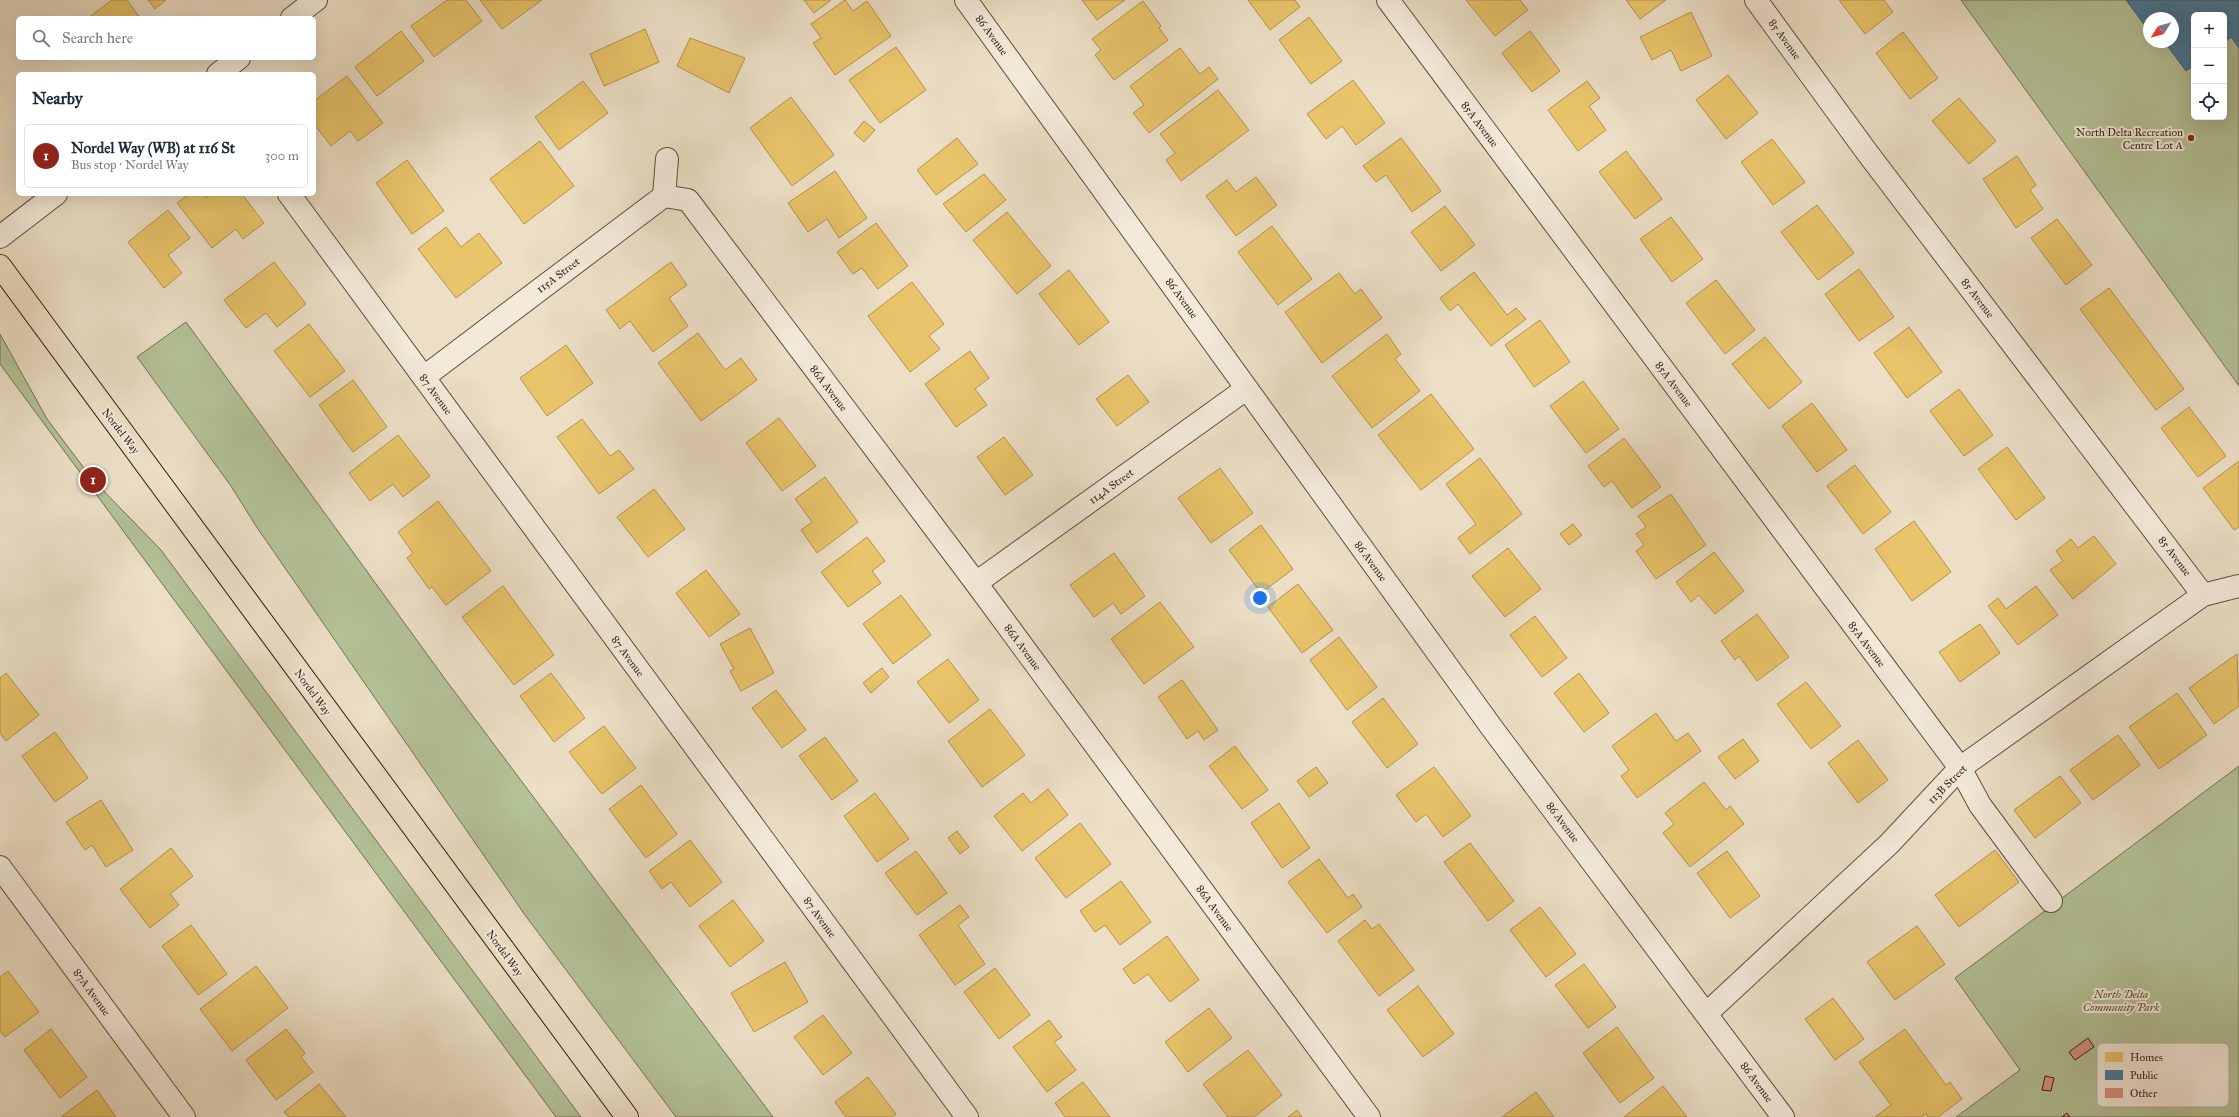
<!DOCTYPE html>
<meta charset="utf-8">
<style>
:root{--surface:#fff;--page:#f2f2f3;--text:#1f2937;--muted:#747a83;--line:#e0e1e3;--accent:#8f2418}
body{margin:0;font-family:"IM FELL Great Primer",serif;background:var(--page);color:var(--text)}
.controls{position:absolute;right:12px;top:12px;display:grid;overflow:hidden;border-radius:6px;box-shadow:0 4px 16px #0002}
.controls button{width:36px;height:36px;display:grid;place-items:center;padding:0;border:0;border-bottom:1px solid var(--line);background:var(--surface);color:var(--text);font:20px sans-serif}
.compass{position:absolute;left:2143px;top:12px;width:36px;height:36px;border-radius:50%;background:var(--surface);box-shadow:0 4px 16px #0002;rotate:233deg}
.you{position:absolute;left:1260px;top:598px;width:14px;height:14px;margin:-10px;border:3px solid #fff;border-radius:50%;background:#1a73e8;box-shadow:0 0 0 6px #1a73e833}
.badge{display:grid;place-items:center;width:26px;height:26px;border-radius:50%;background:var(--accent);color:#fff;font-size:13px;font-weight:700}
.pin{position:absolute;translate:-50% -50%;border:2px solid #fff;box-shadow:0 1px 4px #0006}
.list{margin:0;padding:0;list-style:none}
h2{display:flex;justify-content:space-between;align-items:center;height:52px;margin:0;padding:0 16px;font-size:17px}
h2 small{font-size:13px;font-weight:400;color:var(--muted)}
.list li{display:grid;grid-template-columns:26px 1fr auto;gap:12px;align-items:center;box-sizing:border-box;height:64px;margin:0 8px 8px;padding:0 8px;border:1px solid var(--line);border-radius:6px}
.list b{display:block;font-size:15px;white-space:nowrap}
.list p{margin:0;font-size:13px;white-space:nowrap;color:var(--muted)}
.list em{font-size:13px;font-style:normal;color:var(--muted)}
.icon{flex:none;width:22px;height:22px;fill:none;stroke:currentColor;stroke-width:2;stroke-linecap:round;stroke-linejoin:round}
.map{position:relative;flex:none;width:2239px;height:1117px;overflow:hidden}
.search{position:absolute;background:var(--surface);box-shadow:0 4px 16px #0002;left:16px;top:16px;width:300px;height:44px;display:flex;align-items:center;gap:10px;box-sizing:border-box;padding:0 14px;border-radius:6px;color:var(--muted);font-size:15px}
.panel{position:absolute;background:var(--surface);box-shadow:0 4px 16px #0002;left:16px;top:72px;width:300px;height:124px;border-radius:6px}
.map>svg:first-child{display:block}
</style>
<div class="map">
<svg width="2239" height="1117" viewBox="0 0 2239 1117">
<rect width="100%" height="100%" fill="#ecdfc6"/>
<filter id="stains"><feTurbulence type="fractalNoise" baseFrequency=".005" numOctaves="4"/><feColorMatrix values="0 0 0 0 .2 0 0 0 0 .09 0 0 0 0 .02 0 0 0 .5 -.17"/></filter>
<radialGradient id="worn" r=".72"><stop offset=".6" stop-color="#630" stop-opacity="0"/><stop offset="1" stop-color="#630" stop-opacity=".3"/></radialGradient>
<path fill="#b4c298" stroke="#717056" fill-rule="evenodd" d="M 1961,0 L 2239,0 L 2239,386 L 1997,50 ZM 2194,15 L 2224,15 L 2224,117 L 2194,117 ZM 2149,18 L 2173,18 L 2173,42 L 2149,42 Z
M 186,322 L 445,679 L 773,1117 L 676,1117 L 525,915 L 256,526 L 231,486 L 137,357 Z
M 0,334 L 47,419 L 93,480 L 161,550 L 581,1117 L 556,1117 L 0,364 Z
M 2239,766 L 2239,1117 L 1956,1117 L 2020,1070 L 1955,978 Z"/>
<path fill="#e9c46a" stroke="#b19250" d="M 112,0 L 127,0 L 140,18 L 88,18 Z
M 148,0 L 166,0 L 155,9 Z
M 447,0 L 466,0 L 482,21 L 434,57 L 411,26 Z
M 480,0 L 542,0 L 502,29 Z
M 804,0 L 831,0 L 814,13 Z
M 845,0 L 853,11 L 867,1 L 891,36 L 835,75 L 813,43 L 821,38 L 811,24 Z
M 1082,0 L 1125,0 L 1097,20 Z
M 1248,0 L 1295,0 L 1300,7 L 1270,30 Z
M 1466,0 L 1520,0 L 1528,10 L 1495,36 Z
M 1626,0 L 1666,0 L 1640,19 Z
M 1839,0 L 1884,0 L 1893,12 L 1865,34 Z
M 1143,1 L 1161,26 L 1159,28 L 1168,40 L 1114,80 L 1095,55 L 1101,50 L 1092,39 Z
M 1691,12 L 1712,56 L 1681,71 L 1671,50 L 1652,60 L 1640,37 Z
M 1309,17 L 1342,61 L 1311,84 L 1279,40 Z
M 645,29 L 659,62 L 604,86 L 590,54 Z
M 401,31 L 424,61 L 377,96 L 355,67 Z
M 1530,31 L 1560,71 L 1532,92 L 1502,53 Z
M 1903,32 L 1938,78 L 1910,99 L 1876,53 Z
M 690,38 L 745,58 L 729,93 L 677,66 Z
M 896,47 L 926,90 L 880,123 L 849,80 Z
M 1180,48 L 1200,74 L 1209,67 L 1218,79 L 1149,133 L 1133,113 L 1144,105 L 1130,86 Z
M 1728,75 L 1758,113 L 1726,139 L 1696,100 Z
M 347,76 L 383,123 L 358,141 L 350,131 L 331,146 L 314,124 L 314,101 Z
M 1353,80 L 1385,123 L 1356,145 L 1342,126 L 1326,139 L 1307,114 Z
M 583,81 L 608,113 L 559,150 L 535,117 Z
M 1587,81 L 1600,98 L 1589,106 L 1606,130 L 1578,151 L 1548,110 Z
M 1218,90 L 1249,130 L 1181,181 L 1166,160 L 1175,153 L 1160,134 Z
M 791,97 L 834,155 L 792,186 L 750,128 Z
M 1959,98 L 1996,141 L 1969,164 L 1932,121 Z
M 864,121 L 875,130 L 864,142 L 854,133 Z
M 957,138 L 978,164 L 936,195 L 917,170 Z
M 1401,138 L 1441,191 L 1412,212 L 1386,175 L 1376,182 L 1363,166 Z
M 1772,139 L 1805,182 L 1773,205 L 1741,162 Z
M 540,141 L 574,186 L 524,224 L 490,179 Z
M 1626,151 L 1662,199 L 1635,219 L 1599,172 Z
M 2017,156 L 2036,185 L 2030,190 L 2043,209 L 2016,228 L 1983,179 Z
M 407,160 L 444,211 L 412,234 L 376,183 Z
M 835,171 L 867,218 L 839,238 L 827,219 L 808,232 L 788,203 Z
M 984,174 L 1006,200 L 966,232 L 943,204 Z
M 1256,177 L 1277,205 L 1236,236 L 1206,196 L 1227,180 L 1236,192 Z
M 189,194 L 202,194 L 205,198 L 211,194 L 242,194 L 264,223 L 243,239 L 236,229 L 212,248 L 177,203 Z
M 1817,205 L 1854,253 L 1818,280 L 1781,232 Z
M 1445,206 L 1475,245 L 1441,271 L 1411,232 Z
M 168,210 L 190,238 L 168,255 L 182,273 L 164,288 L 128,242 Z
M 1007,212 L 1051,266 L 1017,294 L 973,240 Z
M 1671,217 L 1703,259 L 1672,282 L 1640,239 Z
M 2057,219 L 2092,265 L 2066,285 L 2031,238 Z
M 876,223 L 908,266 L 878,289 L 862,268 L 853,274 L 837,252 Z
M 1272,226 L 1312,279 L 1278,305 L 1238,252 Z
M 446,227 L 461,247 L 479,233 L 502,263 L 456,298 L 418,249 Z
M 274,262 L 306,304 L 277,327 L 266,313 L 246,328 L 224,300 Z
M 671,262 L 687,285 L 669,298 L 688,326 L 653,352 L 630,321 L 620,329 L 606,310 Z
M 1859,269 L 1894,317 L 1859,341 L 1825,294 Z
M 1069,270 L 1109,322 L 1079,345 L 1039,294 Z
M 1474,272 L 1507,315 L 1516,308 L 1526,319 L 1491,346 L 1458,304 L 1450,311 L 1440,298 Z
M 1339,273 L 1355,294 L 1361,289 L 1382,318 L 1322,363 L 1285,312 Z
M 1716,280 L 1755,330 L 1725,354 L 1686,303 Z
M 912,282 L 944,324 L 929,336 L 940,349 L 910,372 L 868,316 Z
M 2109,288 L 2184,389 L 2156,410 L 2080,309 Z
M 1540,320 L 1570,362 L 1534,387 L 1505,345 Z
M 309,324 L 345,371 L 310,397 L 274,351 Z
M 1909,327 L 1942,372 L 1907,398 L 1874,353 Z
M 698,333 L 725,370 L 741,358 L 757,380 L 701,421 L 658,363 Z
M 1387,334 L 1401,354 L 1395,359 L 1420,391 L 1372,428 L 1332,376 Z
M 1765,337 L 1802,382 L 1769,409 L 1732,364 Z
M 566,345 L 593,383 L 547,416 L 520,378 Z
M 970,351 L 989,378 L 975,389 L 987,405 L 956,427 L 925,384 Z
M 1128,375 L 1149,402 L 1117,426 L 1096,399 Z
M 353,380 L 387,427 L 353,452 L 319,405 Z
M 1583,381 L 1619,429 L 1586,453 L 1550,406 Z
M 1959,389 L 1993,435 L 1964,456 L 1930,411 Z
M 1431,394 L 1474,449 L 1421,490 L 1378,435 Z
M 1812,403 L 1847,450 L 1817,472 L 1782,426 Z
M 2189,407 L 2226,456 L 2198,477 L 2161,428 Z
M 779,418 L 816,466 L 782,491 L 746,443 Z
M 582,419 L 610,456 L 619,450 L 634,469 L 599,494 L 557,437 Z
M 398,435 L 430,476 L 403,497 L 393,484 L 370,501 L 349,473 Z
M 1004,437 L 1033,475 L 1005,495 L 977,457 Z
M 1624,438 L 1661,487 L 1632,508 L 1612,481 L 1604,487 L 1588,466 Z
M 2007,447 L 2045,498 L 2016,520 L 1978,469 Z
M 1480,458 L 1522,514 L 1470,554 L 1458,538 L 1476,524 L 1446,484 Z
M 2239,461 L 2239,527 L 2234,530 L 2203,488 Z
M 1855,465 L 1891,512 L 1863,534 L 1827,486 Z
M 1220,468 L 1253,513 L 1211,543 L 1178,498 Z
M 825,477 L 858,522 L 817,553 L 801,530 L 812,522 L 795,499 Z
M 654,489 L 685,529 L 648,557 L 617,517 Z
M 1671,494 L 1706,545 L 1656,579 L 1636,551 L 1644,545 L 1636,534 L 1646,527 L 1638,516 Z
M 438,501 L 491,571 L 446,605 L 432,587 L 429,589 L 407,558 L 413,553 L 398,532 Z
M 1914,521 L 1951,572 L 1912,601 L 1875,549 Z
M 1573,524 L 1582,535 L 1569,545 L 1560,534 Z
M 1261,525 L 1293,569 L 1261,593 L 1229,550 Z
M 2094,536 L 2116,564 L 2073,599 L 2050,570 L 2063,561 L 2056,551 L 2071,539 L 2078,548 Z
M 867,537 L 885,561 L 872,571 L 881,583 L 848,607 L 821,572 Z
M 1508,548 L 1541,589 L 1505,617 L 1472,576 Z
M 1714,552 L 1744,591 L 1715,614 L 1699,595 L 1691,602 L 1676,582 Z
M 1114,553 L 1145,596 L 1121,614 L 1113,603 L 1094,617 L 1070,585 Z
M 706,570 L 740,614 L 709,637 L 676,593 Z
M 1298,584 L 1333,630 L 1302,653 L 1268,607 Z
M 503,586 L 554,655 L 514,685 L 462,617 Z
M 2036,586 L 2058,615 L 2018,645 L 1988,606 L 1998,598 L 2006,609 Z
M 901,595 L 931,635 L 893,664 L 863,624 Z
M 1160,602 L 1194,647 L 1144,684 L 1111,639 Z
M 1757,614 L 1789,657 L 1757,681 L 1739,656 L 1735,660 L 1721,641 Z
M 1535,616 L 1567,658 L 1542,677 L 1510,635 Z
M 1980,624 L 2000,653 L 1960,682 L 1939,652 Z
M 750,628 L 774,673 L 741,691 L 730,671 L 734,669 L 720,644 Z
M 1339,637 L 1377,687 L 1347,710 L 1310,660 Z
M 2237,654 L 2239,706 L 2214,724 L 2189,688 Z
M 948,659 L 979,700 L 949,723 L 917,682 Z
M 882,668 L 889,677 L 871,693 L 863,683 Z
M 6,673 L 39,715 L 6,741 L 0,733 L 0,678 Z
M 551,673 L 585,718 L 554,742 L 520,696 Z
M 1579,673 L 1609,713 L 1584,732 L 1554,693 Z
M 1182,680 L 1218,730 L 1204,740 L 1198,731 L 1187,739 L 1158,697 Z
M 1806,682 L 1841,726 L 1811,749 L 1777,704 Z
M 776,690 L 806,730 L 782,748 L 752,708 Z
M 2177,693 L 2207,735 L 2159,769 L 2129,727 Z
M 1383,698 L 1418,744 L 1387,768 L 1352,722 Z
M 990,709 L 1025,755 L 982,787 L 948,741 Z
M 1656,713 L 1676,741 L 1688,733 L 1701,751 L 1637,798 L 1621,776 L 1629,770 L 1612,746 Z
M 604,726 L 636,768 L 602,794 L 569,752 Z
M 55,732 L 88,778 L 55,802 L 22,756 Z
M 2118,735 L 2140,765 L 2093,800 L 2070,770 Z
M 825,737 L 858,781 L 832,800 L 799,756 Z
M 1743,739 L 1759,761 L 1735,779 L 1718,757 Z
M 1858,740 L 1888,780 L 1858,803 L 1828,763 Z
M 1235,746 L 1268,790 L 1242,809 L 1209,766 Z
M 1316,767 L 1328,783 L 1309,797 L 1297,781 Z
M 1434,767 L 1471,816 L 1443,837 L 1426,814 L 1416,822 L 1396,795 Z
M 2060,776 L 2081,803 L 2035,838 L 2014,810 Z
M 1704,782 L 1726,810 L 1730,806 L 1744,824 L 1690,867 L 1663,833 L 1674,824 L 1665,813 Z
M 641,785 L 677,834 L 646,858 L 609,809 Z
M 1048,789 L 1068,815 L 1022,851 L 994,816 L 1023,793 L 1031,803 Z
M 875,793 L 909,839 L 877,862 L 844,816 Z
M 101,800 L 133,850 L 106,867 L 92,845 L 85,850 L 66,822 Z
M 1279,803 L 1310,848 L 1282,868 L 1251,823 Z
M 1080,823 L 1111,864 L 1066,898 L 1035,858 Z
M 957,831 L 969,847 L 960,854 L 948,838 Z
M 690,840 L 722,882 L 690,907 L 671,882 L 662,889 L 649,871 Z
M 1470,843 L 1514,901 L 1488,921 L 1444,862 Z
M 171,848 L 193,876 L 170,894 L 179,905 L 150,928 L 120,889 Z
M 1995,850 L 2019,882 L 1959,927 L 1935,895 Z
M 916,851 L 947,893 L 917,915 L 885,873 Z
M 1727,851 L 1760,896 L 1730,918 L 1697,873 Z
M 1319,859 L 1348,898 L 1353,894 L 1362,907 L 1327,933 L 1288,882 Z
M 1121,881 L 1151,922 L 1120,945 L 1105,925 L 1095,932 L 1080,911 Z
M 733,900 L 764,941 L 730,967 L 699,926 Z
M 960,905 L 969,917 L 958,925 L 985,964 L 955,985 L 919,935 Z
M 1540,907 L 1576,954 L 1546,977 L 1510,930 Z
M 1365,920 L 1372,929 L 1379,924 L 1414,970 L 1379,996 L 1338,941 Z
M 191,925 L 227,974 L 198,995 L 162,946 Z
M 1917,926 L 1945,964 L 1895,1000 L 1867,962 Z
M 1167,936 L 1199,980 L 1170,1002 L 1148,974 L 1134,984 L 1123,969 Z
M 785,962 L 808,1002 L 754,1032 L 731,993 Z
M 1584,964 L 1616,1007 L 1588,1028 L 1555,985 Z
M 256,966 L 288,1008 L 232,1051 L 200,1009 Z
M 995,968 L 1030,1015 L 999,1039 L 964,992 Z
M 8,971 L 39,1012 L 5,1037 L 0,1031 L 0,977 Z
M 1418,986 L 1454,1034 L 1423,1057 L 1387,1010 Z
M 1833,998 L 1864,1039 L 1835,1060 L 1805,1019 Z
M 1209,1008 L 1232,1038 L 1188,1072 L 1165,1042 Z
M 823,1015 L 852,1053 L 823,1075 L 794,1037 Z
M 1049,1020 L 1062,1037 L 1054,1042 L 1076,1070 L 1047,1092 L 1013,1047 Z
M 1617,1027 L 1654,1078 L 1620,1103 L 1583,1053 Z
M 51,1029 L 87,1077 L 60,1098 L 24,1050 Z
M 286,1029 L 305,1053 L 301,1057 L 313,1072 L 276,1100 L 246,1060 Z
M 1905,1029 L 1946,1085 L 1950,1082 L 1962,1099 L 1938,1117 L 1928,1117 L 1926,1114 L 1921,1117 L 1875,1117 L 1891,1105 L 1859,1062 Z
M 1248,1050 L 1282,1095 L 1254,1117 L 1228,1117 L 1203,1084 Z
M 868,1077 L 896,1114 L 892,1117 L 846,1117 L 835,1102 Z
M 1083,1082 L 1110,1117 L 1065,1117 L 1055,1103 Z
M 319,1084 L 346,1117 L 289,1117 L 284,1112 Z
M 1663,1086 L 1687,1117 L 1624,1117 Z
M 97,1090 L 116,1117 L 61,1117 Z
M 1536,1092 L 1554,1117 L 1502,1117 Z
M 1297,1110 L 1302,1117 L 1288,1117 Z"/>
<path fill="#457b9d" stroke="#3e5f74" d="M 2126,0 L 2239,0 L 2239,48 L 2231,37 L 2224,43 L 2224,15 L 2194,15 L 2194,65 L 2186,71 L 2166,44 L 2162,47 L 2158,42 L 2173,42 L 2173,18 L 2149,18 L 2149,31 Z"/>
<path fill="#dc9080" stroke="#2e1d14" d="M 2088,1038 L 2094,1047 L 2075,1060 L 2069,1052 Z
M 2045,1076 L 2054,1078 L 2051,1091 L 2042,1090 Z
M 2067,1113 L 2070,1117 L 2062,1117 Z"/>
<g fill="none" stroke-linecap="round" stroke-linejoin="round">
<g stroke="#5e4e40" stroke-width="24">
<path id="minor" d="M 966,0 L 1492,728 L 1783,1117
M 1388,0 L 1960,768 L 1980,805 L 2051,901
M 1756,0 L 1866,151 L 2203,595
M 292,18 L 316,0
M 218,74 L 239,58
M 289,194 L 967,1117
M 664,196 L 688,200 L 976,583 L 1369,1117
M 0,237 L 56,194
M 424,377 L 664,196 L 667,159
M 976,583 L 1246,389
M 0,867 L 184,1117
M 1707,1013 L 1889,844 L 1960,768 L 2203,595 L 2239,586"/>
</g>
<g stroke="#2e1d14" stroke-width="24">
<path id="major" d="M 0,266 L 627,1117"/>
</g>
<use href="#minor" stroke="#f3eada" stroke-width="22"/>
<use href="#major" stroke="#ecdfc6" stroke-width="22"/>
</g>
<circle fill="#8f2418" stroke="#f3eada" stroke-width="1.5" cx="2191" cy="138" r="4"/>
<g text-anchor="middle" stroke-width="4" stroke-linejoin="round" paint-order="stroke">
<g font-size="11" fill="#2e1d14" stroke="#f3eada">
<text transform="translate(992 35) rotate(54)" y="4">86 Avenue</text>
<text transform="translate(1785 39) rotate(54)" y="4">85 Avenue</text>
<text transform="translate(1480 124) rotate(53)" y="4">85A Avenue</text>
<text transform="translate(558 275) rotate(-37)" y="4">115A Street</text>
<text transform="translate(1182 298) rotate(54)" y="4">86 Avenue</text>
<text transform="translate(1978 298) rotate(53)" y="4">85 Avenue</text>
<text transform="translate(1674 384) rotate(53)" y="4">85A Avenue</text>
<text transform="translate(829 388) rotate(53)" y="4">86A Avenue</text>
<text transform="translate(436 394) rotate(54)" y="4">87 Avenue</text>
<text transform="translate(121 431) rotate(53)" y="4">Nordel Way</text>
<text transform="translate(1111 486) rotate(-36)" y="4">114A Street</text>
<text transform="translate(2175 556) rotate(53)" y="4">85 Avenue</text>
<text transform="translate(1371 561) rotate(54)" y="4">86 Avenue</text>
<text transform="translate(1867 644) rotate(53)" y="4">85A Avenue</text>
<text transform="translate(1023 647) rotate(54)" y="4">86A Avenue</text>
<text transform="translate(628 656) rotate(54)" y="4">87 Avenue</text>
<text transform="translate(313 692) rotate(54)" y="4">Nordel Way</text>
<text transform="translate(1947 784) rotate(-45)" y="4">113B Street</text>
<text transform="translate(1563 822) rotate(53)" y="4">86 Avenue</text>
<text transform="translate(1215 908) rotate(54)" y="4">86A Avenue</text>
<text transform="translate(820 917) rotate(54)" y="4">87 Avenue</text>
<text transform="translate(505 953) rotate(54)" y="4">Nordel Way</text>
<text transform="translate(92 992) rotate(54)" y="4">87A Avenue</text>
<text transform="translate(1757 1082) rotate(54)" y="4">86 Avenue</text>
</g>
<g font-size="11" fill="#2e1d14" stroke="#f3eada" text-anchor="end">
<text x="2183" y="136">North Delta Recreation<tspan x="2183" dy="13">Centre Lot A</tspan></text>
</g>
<g font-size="11" font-style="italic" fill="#564f3c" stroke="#f3eada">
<text x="2121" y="998">North Delta<tspan x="2121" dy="13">Community Park</tspan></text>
</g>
</g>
<rect x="2097" y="1043" width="132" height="64" rx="6" fill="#f3eada" stroke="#b8ac9f" stroke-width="1"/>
<rect x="2105" y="1052" width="18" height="10" fill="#e9c46a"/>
<rect x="2105" y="1070" width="18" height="10" fill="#457b9d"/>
<rect x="2105" y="1088" width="18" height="10" fill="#dc9080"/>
<g font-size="11" fill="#2e1d14">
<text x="2130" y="1061">Homes</text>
<text x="2130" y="1079">Public</text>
<text x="2130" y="1097">Other</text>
</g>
<rect width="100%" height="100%" filter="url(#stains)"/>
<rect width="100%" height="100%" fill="url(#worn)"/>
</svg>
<div class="controls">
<button>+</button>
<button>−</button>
<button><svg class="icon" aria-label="locate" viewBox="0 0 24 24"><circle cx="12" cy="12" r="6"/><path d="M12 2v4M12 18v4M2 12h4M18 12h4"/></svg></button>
</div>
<svg class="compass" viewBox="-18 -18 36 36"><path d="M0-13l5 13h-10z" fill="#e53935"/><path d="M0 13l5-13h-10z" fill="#747a83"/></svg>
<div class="you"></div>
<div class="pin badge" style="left:93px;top:480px">1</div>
<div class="search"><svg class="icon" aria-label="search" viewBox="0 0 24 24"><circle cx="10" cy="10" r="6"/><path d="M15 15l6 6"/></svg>Search here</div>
<section class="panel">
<h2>Nearby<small></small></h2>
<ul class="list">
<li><span class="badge">1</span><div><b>Nordel Way (WB) at 116 St</b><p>Bus stop · Nordel Way</p></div><em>300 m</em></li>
</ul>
</section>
</div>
